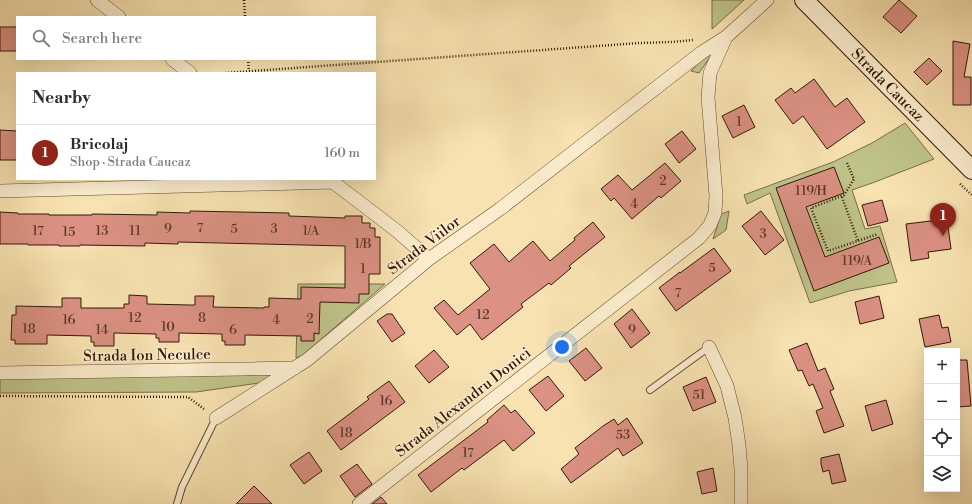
<!DOCTYPE html>
<meta charset="utf-8">
<style>
:root{--surface:#fff;--page:#f2f2f3;--text:#2b2b33;--muted:#7c7c81;--line:#e1e1e2;--accent:#8f2418}
body{margin:0;font-family:"Libre Bodoni",serif;background:var(--page);color:var(--text)}
.controls{position:absolute;right:12px;bottom:12px;display:grid;overflow:hidden;border-radius:0px;box-shadow:0 4px 16px #0002}
.controls button{width:36px;height:36px;display:grid;place-items:center;padding:0;border:0;border-bottom:1px solid var(--line);background:var(--surface);color:var(--text);font:20px sans-serif}
.you{position:absolute;left:562px;top:347px;width:14px;height:14px;margin:-10px;border:3px solid #fff;border-radius:50%;background:#1a73e8;box-shadow:0 0 0 6px #1a73e833}
.badge{display:grid;place-items:center;width:26px;height:26px;border-radius:50%;background:var(--accent);color:#fff;font-size:13px;font-weight:700}
.pin{position:absolute;translate:-50% -33px;filter:drop-shadow(0 1px 2px #0008)}
.pin::after{content:'';position:absolute;top:21px;width:14px;height:12px;background:inherit;clip-path:polygon(0 0,100% 0,50% 100%)}
.list{margin:0;padding:0;list-style:none}
h2{display:flex;justify-content:space-between;align-items:center;height:52px;margin:0;padding:0 16px;font-size:17px}
h2 small{font-size:13px;font-weight:400;color:var(--muted)}
.list li{display:grid;grid-template-columns:26px 1fr auto;gap:12px;align-items:center;box-sizing:border-box;height:56px;padding:0 16px;border-top:1px solid var(--line)}
.list b{display:block;font-size:15px;white-space:nowrap}
.list p{margin:0;font-size:13px;white-space:nowrap;color:var(--muted)}
.list em{font-size:13px;font-style:normal;color:var(--muted)}
.icon{flex:none;width:22px;height:22px;fill:none;stroke:currentColor;stroke-width:2;stroke-linecap:round;stroke-linejoin:round}
.map{position:relative;flex:none;width:972px;height:504px;overflow:hidden}
.search{position:absolute;background:var(--surface);box-shadow:0 4px 16px #0002;left:16px;top:16px;width:360px;height:44px;display:flex;align-items:center;gap:10px;box-sizing:border-box;padding:0 14px;border-radius:0px;color:var(--muted);font-size:15px}
.panel{position:absolute;background:var(--surface);box-shadow:0 4px 16px #0002;left:16px;top:72px;width:360px;height:108px;border-radius:0px}
.map>svg:first-child{display:block}
</style>
<div class="map">
<svg width="972" height="504" viewBox="0 0 972 504">
<rect width="100%" height="100%" fill="#f8e2b1"/>
<filter id="stains"><feTurbulence type="fractalNoise" baseFrequency=".005" numOctaves="4"/><feColorMatrix values="0 0 0 0 .2 0 0 0 0 .09 0 0 0 0 .02 0 0 0 .5 -.17"/></filter>
<radialGradient id="worn" r=".72"><stop offset=".6" stop-color="#630" stop-opacity="0"/><stop offset="1" stop-color="#630" stop-opacity=".3"/></radialGradient>
<path fill="#bfc38a" stroke="#786e49" d="M 712,0 L 744,0 L 712,29 Z
M 713,53 L 699,73 L 691,71 L 703,58 Z
M 905,123 L 934,159 L 875,182 L 852,190 L 865,229 L 880,226 L 897,282 L 849,291 L 810,303 L 770,193 L 747,204 L 744,195 L 833,162 L 872,143 Z
M 729,211 L 726,230 L 713,239 L 721,214 Z
M 298,284 L 385,284 L 303,355 L 296,358 Z
M 274,374 L 259,383 L 196,392 L 0,393 L 0,378 Z"/>
<path fill="#db9183" stroke="#321908" d="M 899,0 L 917,16 L 901,33 L 883,17 Z
M 0,27 L 17,27 L 17,51 L 0,51 Z
M 953,41 L 970,44 L 964,77 L 971,77 L 971,105 L 953,105 Z
M 929,58 L 942,71 L 927,85 L 914,72 Z
M 814,79 L 835,107 L 847,98 L 865,122 L 827,149 L 803,116 L 793,124 L 775,100 L 791,88 L 795,93 Z
M 744,105 L 755,127 L 733,138 L 722,116 Z
M 0,130 L 17,131 L 17,160 L 0,160 Z
M 682,131 L 696,149 L 679,163 L 665,144 Z
M 665,163 L 681,181 L 661,198 L 659,196 L 632,219 L 614,198 L 611,201 L 601,189 L 618,175 L 632,190 Z
M 834,167 L 844,193 L 806,207 L 825,257 L 879,237 L 889,263 L 814,291 L 776,188 Z
M 882,200 L 888,221 L 868,226 L 862,205 Z
M 190,211 L 289,213 L 289,216 L 345,218 L 345,216 L 362,216 L 362,223 L 370,223 L 370,228 L 375,228 L 375,237 L 380,237 L 380,274 L 369,274 L 369,294 L 359,294 L 359,303 L 320,302 L 319,334 L 314,333 L 314,341 L 301,341 L 301,336 L 245,335 L 245,345 L 225,345 L 225,341 L 222,341 L 222,334 L 179,333 L 179,342 L 159,342 L 159,338 L 156,338 L 156,334 L 114,333 L 114,346 L 94,346 L 94,342 L 91,342 L 91,336 L 47,335 L 47,344 L 15,344 L 15,340 L 11,340 L 12,315 L 16,315 L 16,306 L 62,307 L 62,298 L 81,298 L 81,308 L 124,308 L 124,304 L 129,304 L 129,295 L 147,296 L 147,304 L 190,305 L 195,305 L 195,296 L 214,296 L 213,307 L 264,308 L 264,307 L 269,307 L 269,298 L 301,299 L 301,287 L 345,288 L 345,246 L 178,242 L 178,244 L 145,243 L 145,246 L 80,245 L 80,246 L 59,246 L 59,245 L 28,245 L 28,244 L 0,244 L 0,212 L 18,213 L 18,214 L 49,214 L 49,215 L 92,215 L 92,214 L 157,215 L 157,212 L 190,213 Z
M 761,211 L 784,240 L 765,255 L 742,226 Z
M 947,219 L 951,249 L 928,252 L 929,258 L 911,261 L 906,224 Z
M 593,222 L 605,237 L 569,266 L 571,268 L 551,285 L 549,283 L 521,304 L 523,307 L 482,340 L 470,324 L 457,335 L 434,308 L 444,300 L 458,315 L 490,289 L 470,263 L 494,244 L 509,262 L 533,241 L 550,261 L 575,240 L 574,238 Z
M 714,248 L 731,271 L 676,311 L 659,288 L 680,272 L 680,273 Z
M 879,296 L 884,318 L 860,324 L 855,302 Z
M 632,309 L 650,333 L 631,348 L 614,324 Z
M 387,314 L 392,314 L 405,333 L 392,342 L 377,321 Z
M 939,315 L 942,328 L 948,327 L 951,342 L 925,347 L 919,319 Z
M 807,343 L 818,371 L 825,368 L 834,389 L 830,391 L 844,426 L 824,433 L 816,411 L 823,408 L 813,384 L 809,386 L 802,370 L 798,371 L 789,350 Z
M 586,348 L 602,368 L 585,381 L 569,361 Z
M 434,350 L 449,367 L 429,383 L 415,366 Z
M 957,360 L 967,360 L 971,406 L 957,407 Z
M 548,376 L 564,396 L 546,411 L 529,390 Z
M 706,377 L 716,402 L 693,411 L 683,387 Z
M 389,381 L 405,402 L 341,450 L 327,431 L 369,399 L 367,397 Z
M 886,400 L 893,424 L 872,431 L 865,406 Z
M 504,405 L 511,413 L 515,410 L 535,433 L 513,451 L 504,440 L 464,470 L 462,468 L 431,492 L 418,475 L 488,422 L 487,420 Z
M 627,418 L 643,443 L 623,456 L 618,448 L 571,483 L 561,469 L 579,454 L 575,448 L 603,426 L 614,419 L 618,425 Z
M 309,452 L 322,471 L 304,484 L 290,465 Z
M 839,454 L 846,481 L 832,484 L 829,470 L 823,472 L 821,464 L 821,458 Z
M 357,464 L 372,484 L 355,497 L 340,476 Z
M 713,468 L 717,491 L 702,494 L 697,472 Z
M 254,486 L 272,504 L 236,504 Z
M 381,497 L 387,504 L 372,504 Z"/>
<g fill="none" stroke-linecap="round" stroke-linejoin="round">
<g stroke="#644b32" stroke-width="8">
<path id="lane" d="M 650,390 L 709,347
M 177,504 L 182,487 L 216,418"/>
</g>
<g stroke="#644b32" stroke-width="14">
<path id="street" d="M 97,0 L 119,17
M 172,59 L 190,73
M 329,179 L 397,231 L 429,259
M 0,191 L 333,182
M 709,347 L 727,386 L 735,418 L 739,445 L 741,469 L 741,504
M 0,373 L 295,368
M 216,418 L 307,360 L 429,259 L 500,209 L 701,53 L 726,37
M 359,504 L 699,238 L 710,225 L 715,213 L 716,196 L 708,97 L 710,73 L 726,37 L 767,0"/>
</g>
<g stroke="#321908" stroke-width="20">
<path id="secondary" d="M 804,0 L 972,170"/>
</g>
<path stroke="#321908" stroke-width="2.5" stroke-dasharray="1 2" stroke-linecap="butt" d="M 244,0 L 245,17
M 248,59 L 249,71
M 225,73 L 639,43 L 672,42 L 693,40
M 847,163 L 854,179 L 844,195 L 811,208 L 828,251 L 878,234
M 960,184 L 972,195
M 842,197 L 858,241
M 0,396 L 188,397 L 204,409"/>
<use href="#lane" stroke="#faeccc" stroke-width="6"/>
<use href="#street" stroke="#faeccc" stroke-width="13"/>
<use href="#secondary" stroke="#faeccc" stroke-width="18"/>
</g>
<g text-anchor="middle" stroke-width="3" stroke-linejoin="round" paint-order="stroke">
<g font-size="13" fill="#5c3727">
<text x="739" y="126">1</text>
<text x="663" y="185">2</text>
<text x="811" y="195">119/H</text>
<text x="634" y="208">4</text>
<text x="200" y="232">7</text>
<text x="168" y="233">9</text>
<text x="234" y="233">5</text>
<text x="274" y="233">3</text>
<text x="38" y="235">17</text>
<text x="102" y="235">13</text>
<text x="135" y="235">11</text>
<text x="311" y="235">1/A</text>
<text x="69" y="236">15</text>
<text x="763" y="238">3</text>
<text x="363" y="248">1/B</text>
<text x="857" y="265">119/A</text>
<text x="712" y="272">5</text>
<text x="363" y="273">1</text>
<text x="678" y="297">7</text>
<text x="483" y="319">12</text>
<text x="135" y="322">12</text>
<text x="202" y="322">8</text>
<text x="310" y="323">2</text>
<text x="69" y="324">16</text>
<text x="276" y="324">4</text>
<text x="168" y="331">10</text>
<text x="29" y="333">18</text>
<text x="102" y="334">14</text>
<text x="233" y="334">6</text>
<text x="632" y="334">9</text>
<text x="699" y="399">51</text>
<text x="386" y="405">16</text>
<text x="346" y="437">18</text>
<text x="623" y="439">53</text>
<text x="468" y="457">17</text>
</g>
<g font-size="15" fill="#321908" stroke="#faeccc">
<text transform="translate(888 85) rotate(45)" y="5">Strada Caucaz</text>
<text transform="translate(424 245) rotate(-37)" y="5">Strada Viilor</text>
<text transform="translate(147 355) rotate(-1)" y="5">Strada Ion Neculce</text>
<text transform="translate(463 402) rotate(-38)" y="5">Strada Alexandru Donici</text>
</g>
</g>
<rect width="100%" height="100%" filter="url(#stains)"/>
<rect width="100%" height="100%" fill="url(#worn)"/>
</svg>
<div class="controls">
<button>+</button>
<button>−</button>
<button><svg class="icon" aria-label="locate" viewBox="0 0 24 24"><circle cx="12" cy="12" r="6"/><path d="M12 2v4M12 18v4M2 12h4M18 12h4"/></svg></button>
<button><svg class="icon" aria-label="layers" viewBox="0 0 24 24"><path d="M12 4l9 5-9 5-9-5zM3 14l9 5 9-5"/></svg></button>
</div>
<div class="you"></div>
<div class="pin badge" style="left:943px;top:236px">1</div>
<div class="search"><svg class="icon" aria-label="search" viewBox="0 0 24 24"><circle cx="10" cy="10" r="6"/><path d="M15 15l6 6"/></svg>Search here</div>
<section class="panel">
<h2>Nearby<small></small></h2>
<ul class="list">
<li><span class="badge">1</span><div><b>Bricolaj</b><p>Shop · Strada Caucaz</p></div><em>160 m</em></li>
</ul>
</section>
</div>
